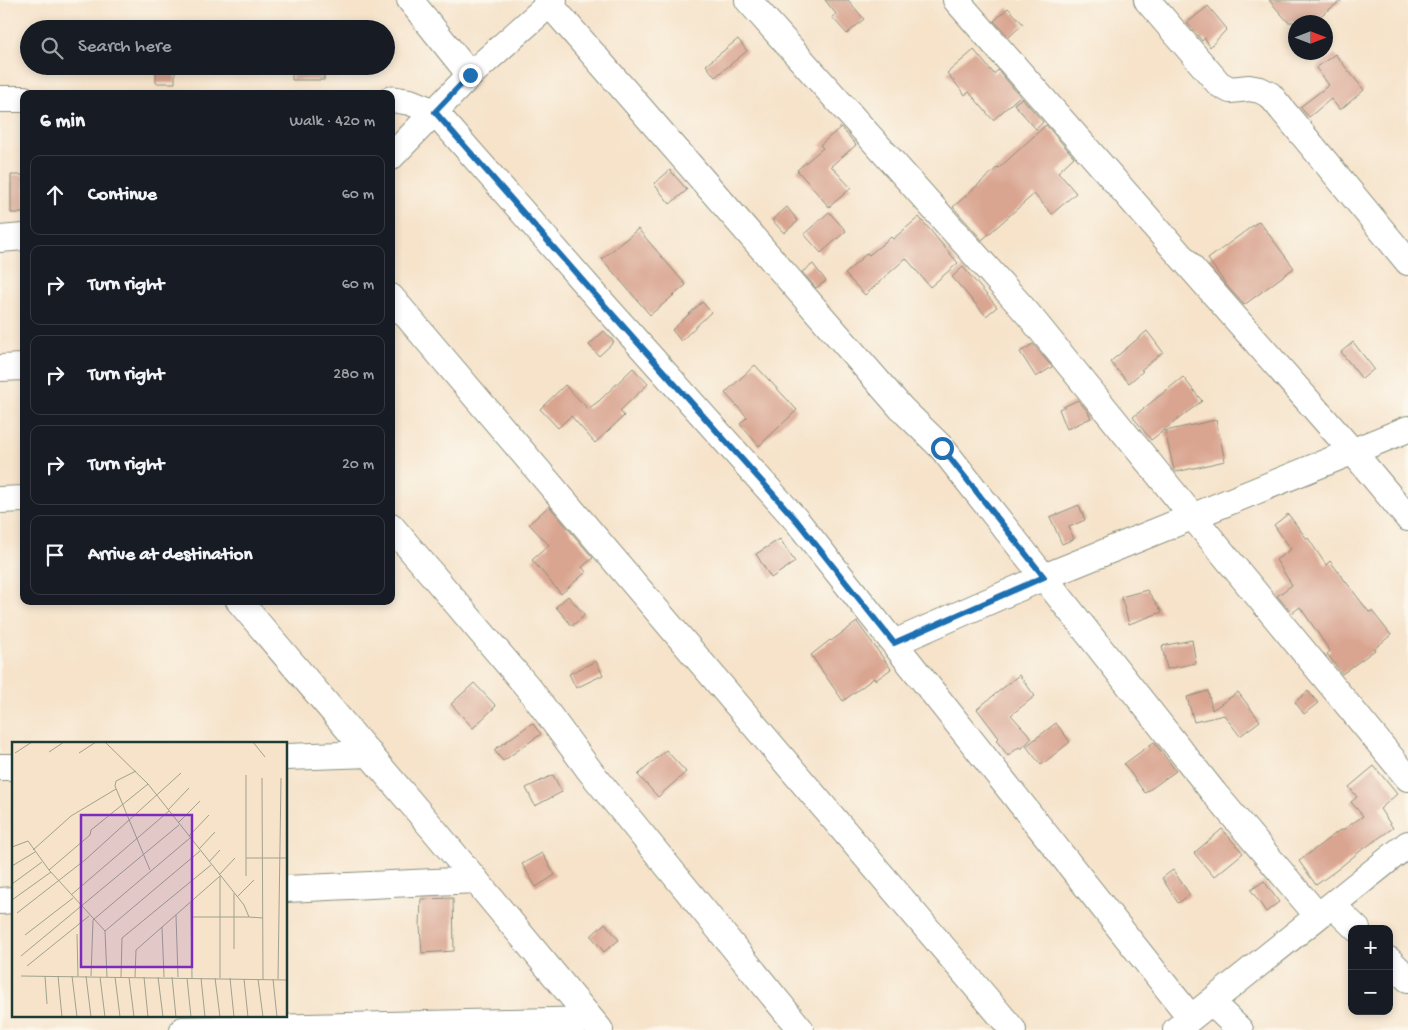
<!DOCTYPE html>
<meta charset="utf-8">
<style>
:root{--surface:#171b24;--page:#20242c;--text:#f1f3f6;--muted:#9ea1a6;--line:#363941}
body{margin:0;font-family:"Gochi Hand",sans-serif;background:var(--page);color:var(--text)}
.controls{position:absolute;right:15px;bottom:15px;display:grid;overflow:hidden;border-radius:10px;box-shadow:0 2px 8px #0003}
.controls button{width:45px;height:45px;display:grid;place-items:center;padding:0;border:0;border-bottom:1px solid var(--line);background:var(--surface);color:var(--text);font:25px sans-serif}
.compass{position:absolute;left:1288px;top:15px;width:45px;height:45px;border-radius:50%;background:var(--surface);box-shadow:0 2px 8px #0003;rotate:90deg}
.stop{position:absolute;width:15px;height:15px;margin:-11px;border:4px solid #1f6fb2;border-radius:50%;background:#fff}
.stop.end{background:#1f6fb2;border-color:#fff;box-shadow:0 1px 5px #0008}
.list{margin:0;padding:0;list-style:none}
h2{display:flex;justify-content:space-between;align-items:center;height:65px;margin:0;padding:0 20px;font-size:21px}
h2 small{font-size:16px;font-weight:400;color:var(--muted)}
.list li{display:grid;grid-template-columns:32px 1fr auto;gap:15px;align-items:center;box-sizing:border-box;height:80px;margin:0 10px 10px;padding:0 10px;border:1px solid var(--line);border-radius:10px}
.list b{display:block;font-size:19px;white-space:nowrap}
.list em{font-size:16px;font-style:normal;color:var(--muted)}
.icon{flex:none;width:28px;height:28px;fill:none;stroke:currentColor;stroke-width:2;stroke-linecap:round;stroke-linejoin:round}
.map{position:relative;flex:none;width:1408px;height:1030px;overflow:hidden}
.search{position:absolute;background:var(--surface);box-shadow:0 2px 8px #0003;left:20px;top:20px;width:375px;height:55px;display:flex;align-items:center;gap:12px;box-sizing:border-box;padding:0 18px;border-radius:28px;color:var(--muted);font-size:19px}
.panel{position:absolute;background:var(--surface);box-shadow:0 2px 8px #0003;left:20px;top:90px;width:375px;height:515px;border-radius:10px}
.map>svg:first-child{display:block}
</style>
<div class="map">
<svg width="1408" height="1030" viewBox="0 0 1408 1030">
<rect width="100%" height="100%" fill="#fbf7ec"/>
<filter id="ink" filterUnits="userSpaceOnUse"><feTurbulence type="fractalNoise" baseFrequency=".02" numOctaves="2"/><feDisplacementMap in="SourceGraphic" scale="10" xChannelSelector="R" yChannelSelector="G"/><feConvolveMatrix kernelMatrix="1 2 1 2 8 2 1 2 1" color-interpolation-filters="sRGB"/></filter>
<filter id="wash" filterUnits="userSpaceOnUse"><feTurbulence type="fractalNoise" baseFrequency=".0096" numOctaves="4" result="noise"/><feDisplacementMap in="SourceGraphic" scale="20" xChannelSelector="R" yChannelSelector="G"/><feGaussianBlur stdDeviation="1.12" result="paint"/><feColorMatrix in="noise" values="0 0 0 0 0 0 0 0 0 0 0 0 0 0 0 0 0 1.4 0 .05"/><feComposite in="paint" operator="in"/></filter>
<g filter="url(#wash)">
<rect width="100%" height="100%" fill="#f6e3ca"/>
<g id="blocks">
<path fill="#d9a490" d="M 825,0 L 848,0 L 864,19 L 847,34 L 832,17 L 836,14 Z
M 1269,0 L 1342,0 L 1312,22 L 1288,22 Z
M 1208,6 L 1227,29 L 1210,47 L 1205,38 L 1202,41 L 1187,23 Z
M 1008,8 L 1023,24 L 1009,37 L 994,21 Z
M 738,39 L 747,51 L 715,77 L 706,65 Z
M 974,50 L 994,74 L 998,70 L 1020,96 L 993,120 L 969,92 L 965,95 L 947,73 Z
M 1335,54 L 1364,90 L 1340,110 L 1331,99 L 1309,117 L 1300,107 L 1329,85 L 1316,68 Z
M 292,66 L 324,66 L 324,80 L 292,80 Z
M 156,69 L 175,69 L 175,83 L 156,83 Z
M 1022,98 L 1043,122 L 1036,129 L 1014,104 Z
M 1046,125 L 1074,157 L 1058,172 L 1076,193 L 1052,214 L 1034,194 L 982,240 L 953,207 L 998,167 L 999,168 Z
M 841,127 L 856,145 L 831,166 L 851,188 L 829,207 L 797,170 L 823,148 L 820,145 Z
M 670,170 L 687,190 L 670,204 L 654,184 Z
M 11,175 L 24,175 L 24,213 L 11,213 Z
M 787,207 L 798,221 L 784,233 L 772,220 Z
M 829,212 L 846,231 L 821,253 L 804,234 Z
M 919,217 L 958,263 L 930,287 L 906,258 L 865,295 L 845,274 L 867,253 L 869,255 L 891,237 L 893,239 Z
M 1259,221 L 1294,268 L 1244,305 L 1227,286 L 1208,259 Z
M 638,229 L 686,285 L 650,315 L 602,259 Z
M 813,264 L 826,281 L 816,288 L 802,272 Z
M 963,267 L 997,307 L 986,316 L 952,277 Z
M 702,302 L 711,312 L 681,341 L 672,330 Z
M 604,331 L 614,342 L 599,356 L 589,345 Z
M 1147,331 L 1163,352 L 1141,370 L 1143,371 L 1129,383 L 1110,362 Z
M 1353,342 L 1374,369 L 1362,379 L 1341,352 Z
M 1033,344 L 1052,367 L 1036,377 L 1020,352 Z
M 755,365 L 797,410 L 759,446 L 740,424 L 747,417 L 725,393 Z
M 633,368 L 648,384 L 620,411 L 624,416 L 595,443 L 571,416 L 558,428 L 540,409 L 565,385 L 588,409 L 599,401 Z
M 1183,377 L 1202,401 L 1151,440 L 1133,417 Z
M 1078,400 L 1088,412 L 1091,418 L 1067,429 L 1059,409 Z
M 1216,420 L 1225,461 L 1176,472 L 1174,470 L 1165,431 Z
M 1079,505 L 1085,520 L 1069,527 L 1074,539 L 1062,544 L 1050,517 Z
M 549,506 L 593,558 L 582,567 L 586,572 L 561,594 L 532,560 L 549,545 L 529,524 Z
M 1288,514 L 1307,539 L 1308,538 L 1326,565 L 1330,561 L 1369,612 L 1372,611 L 1391,635 L 1374,649 L 1375,650 L 1342,674 L 1327,654 L 1330,651 L 1300,607 L 1292,613 L 1277,596 L 1292,585 L 1276,560 L 1291,549 L 1274,525 Z
M 780,539 L 795,562 L 771,578 L 756,554 Z
M 1147,590 L 1162,612 L 1129,624 L 1121,597 Z
M 568,596 L 585,615 L 572,626 L 556,607 Z
M 857,622 L 891,669 L 876,680 L 874,678 L 843,701 L 811,655 L 830,640 L 831,641 Z
M 1192,640 L 1196,663 L 1167,669 L 1162,646 Z
M 596,661 L 603,675 L 576,688 L 569,674 Z
M 1019,675 L 1035,696 L 1011,715 L 1032,738 L 1021,749 L 1019,747 L 1008,756 L 996,740 L 999,738 L 977,709 Z
M 474,683 L 496,706 L 473,728 L 451,704 Z
M 1208,691 L 1212,710 L 1238,692 L 1260,721 L 1240,736 L 1224,715 L 1194,722 L 1187,697 Z
M 1308,691 L 1318,703 L 1304,714 L 1295,702 Z
M 532,723 L 541,734 L 503,761 L 494,750 Z
M 1056,723 L 1070,742 L 1041,765 L 1026,746 Z
M 1154,742 L 1176,771 L 1145,793 L 1124,764 Z
M 666,750 L 686,772 L 658,797 L 638,775 Z
M 1374,766 L 1397,794 L 1380,809 L 1393,828 L 1359,852 L 1338,869 L 1316,885 L 1299,861 L 1340,830 L 1341,831 L 1363,816 L 1351,802 L 1357,797 L 1349,787 Z
M 553,775 L 562,792 L 535,806 L 526,788 Z
M 1222,829 L 1243,853 L 1214,877 L 1194,853 Z
M 542,853 L 555,875 L 536,887 L 522,864 Z
M 1173,870 L 1190,895 L 1178,903 L 1162,878 Z
M 1264,881 L 1279,902 L 1266,912 L 1251,890 Z
M 453,898 L 454,951 L 422,953 L 420,926 L 421,899 Z
M 605,923 L 619,940 L 604,952 L 591,936 Z"/>
</g>
</g>
<g filter="url(#ink)">
<use href="#blocks" fill-opacity="0" stroke="#8a907f" stroke-width="1"/>
<g fill="none" stroke-linecap="round" stroke-linejoin="round">
<g stroke="#8a907f" stroke-width="28">
<path id="minor" d="M 410,0 L 470,75
M 546,0 L 901,408 L 942,448 L 1214,793 L 1318,916
M 748,0 L 1028,314 L 1193,517 L 1408,778
M 956,0 L 1353,452 L 1408,518
M 1147,0 L 1219,84 L 1230,90 L 1249,88 L 1260,90 L 1270,95 L 1408,262
M 0,99 L 24,99
M 391,99 L 410,102 L 435,112 L 589,288 L 797,521 L 1191,1018
M 391,157 L 470,75 L 554,0
M 0,239 L 24,237
M 391,297 L 1013,1030
M 0,368 L 24,367
M 0,500 L 24,499
M 391,526 L 531,691 L 590,771 L 801,1030
M 239,601 L 434,830 L 600,1030
M 894,643 L 1044,577 L 1408,429
M 286,757 L 370,754
M 0,767 L 14,767
M 286,889 L 476,880
M 0,901 L 14,900
M 1332,905 L 1357,929
M 1389,960 L 1408,979
M 1211,1002 L 1240,1030
M 183,1030 L 591,1020
M 1176,1030 L 1408,844"/>
</g>
<use href="#minor" stroke="#fff" stroke-width="26"/>
</g>
</g>
<g fill="none" stroke-linecap="round" stroke-linejoin="round" filter="url(#ink)">
<path stroke="#1f6fb2" stroke-width="6" d="M 470,75 L 435,112 L 589,288 L 797,521 L 894,643 L 1044,577 L 942,448"/>
</g>
<g transform="translate(12 742)">
<rect width="275" height="275" fill="#f6e3ca"/>
<path fill="none" stroke="#a0a18e" stroke-width="1" d="M 93,0 L 136,42 L 232,163 L 237,175 L 251,176M 241,0 L 253,15M 37,10 L 52,0M 3,11 L 20,0M 67,11 L 84,0M 124,29 L 104,39 L 103,44 L 138,128M 234,33 L 234,134M 250,36 L 251,237M 156,68 L 177,46M 166,81 L 188,59M 177,94 L 197,73M 0,105 L 16,99 L 37,128 L 93,189 L 95,235M 187,107 L 203,90M 21,108 L 59,74 L 104,47M 234,116 L 275,116M 197,120 L 208,108M 0,124 L 23,110M 37,128 L 78,93 L 79,88 L 136,42M 207,133 L 223,116M 0,142 L 30,120M 59,153 L 157,69M 225,155 L 242,138M 0,158 L 39,130M 179,161 L 180,236M 5,171 L 73,118 L 169,31M 164,173 L 166,235M 179,175 L 237,175M 150,185 L 152,235M 93,189 L 188,109M 65,192 L 66,234M 13,193 L 61,156M 222,207 L 222,151M 9,214 L 167,83M 15,224 L 77,174M 9,234 L 275,238M 33,234 L 35,262M 46,234 L 50,275M 60,234 L 65,275M 74,234 L 79,275M 79,234 L 81,178 L 178,96M 88,235 L 93,275M 103,235 L 108,275M 109,235 L 110,196 L 199,123M 117,235 L 122,275M 123,235 L 124,208 L 208,134M 132,235 L 136,275M 146,235 L 151,275M 160,235 L 164,275M 175,236 L 179,275M 189,236 L 193,275M 203,236 L 208,275M 208,236 L 208,134M 218,236 L 222,275M 232,237 L 236,275M 246,237 L 251,275M 261,237 L 265,275M 266,237 L 269,36"/>
<path fill="#7b2cbf" fill-opacity="0.15" stroke="#7b2cbf" stroke-width="2.5" d="M 69,73 L 180,73 L 180,225 L 69,225 Z"/>
<rect width="275" height="275" fill="none" stroke="#1f3d34" stroke-width="2.5"/>
</g>
</svg>
<div class="controls">
<button>+</button>
<button>−</button>
</div>
<svg class="compass" viewBox="-18 -18 36 36"><path d="M0-13l5 13h-10z" fill="#e53935"/><path d="M0 13l5-13h-10z" fill="#9ea1a6"/></svg>
<div class="stop" style="left:942px;top:448px"></div>
<div class="stop end" style="left:470px;top:75px"></div>
<div class="search"><svg class="icon" aria-label="search" viewBox="0 0 24 24"><circle cx="10" cy="10" r="6"/><path d="M15 15l6 6"/></svg>Search here</div>
<section class="panel">
<h2>6 min<small>Walk · 420 m</small></h2>
<ul class="list">
<li><svg class="icon" aria-label="ahead" viewBox="0 0 24 24"><path d="M12 20V5M6 11l6-6 6 6"/></svg><div><b>Continue</b></div><em>60 m</em></li>
<li><svg class="icon" aria-label="right" viewBox="0 0 24 24"><path d="M7 20v-9h11M14 6l5 5-5 5"/></svg><div><b>Turn right</b></div><em>60 m</em></li>
<li><svg class="icon" aria-label="right" viewBox="0 0 24 24"><path d="M7 20v-9h11M14 6l5 5-5 5"/></svg><div><b>Turn right</b></div><em>280 m</em></li>
<li><svg class="icon" aria-label="right" viewBox="0 0 24 24"><path d="M7 20v-9h11M14 6l5 5-5 5"/></svg><div><b>Turn right</b></div><em>20 m</em></li>
<li><svg class="icon" aria-label="arrive" viewBox="0 0 24 24"><path d="M6 21V4h12l-3 4 3 4H6"/></svg><div><b>Arrive at destination</b></div></li>
</ul>
</section>
</div>
